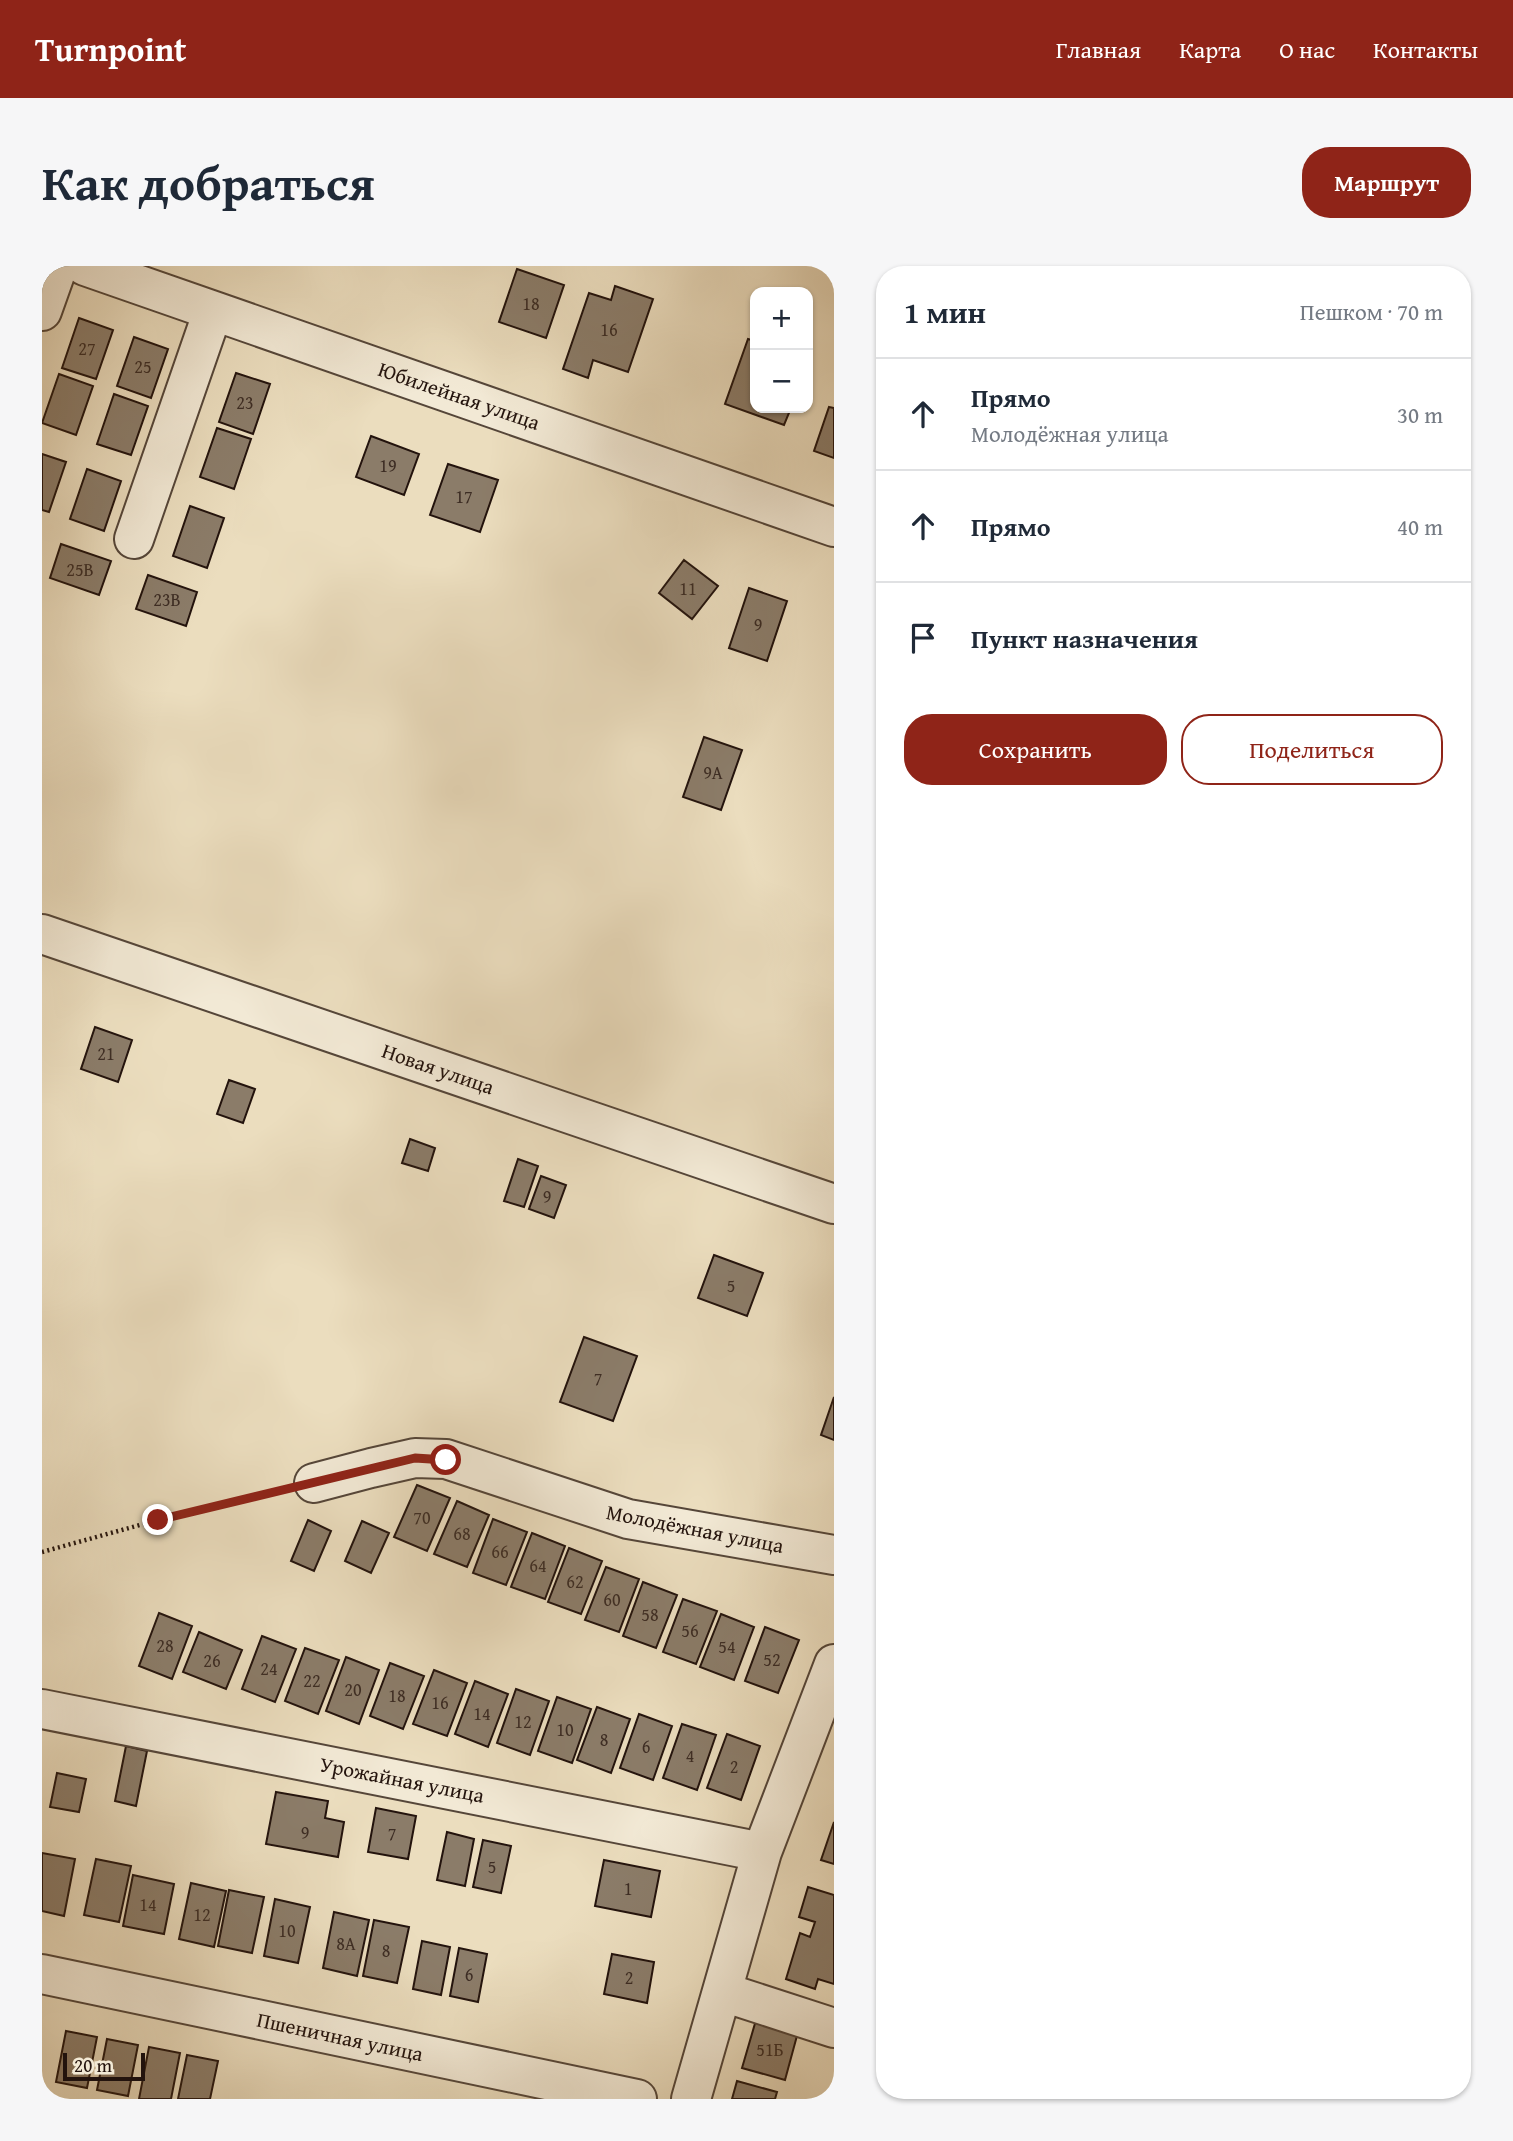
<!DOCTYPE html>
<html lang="ru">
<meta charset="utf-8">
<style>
:root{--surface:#fff;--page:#f6f6f7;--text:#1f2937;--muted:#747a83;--line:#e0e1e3;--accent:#8f2418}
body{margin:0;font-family:"Gentium Book Plus",serif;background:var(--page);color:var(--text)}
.controls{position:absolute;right:21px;top:21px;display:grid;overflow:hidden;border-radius:14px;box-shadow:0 2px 5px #0004}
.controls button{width:63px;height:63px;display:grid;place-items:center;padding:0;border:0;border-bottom:2px solid var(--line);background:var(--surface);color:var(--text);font:35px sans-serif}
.scale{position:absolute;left:21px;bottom:18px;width:82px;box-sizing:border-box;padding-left:7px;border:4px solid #23130d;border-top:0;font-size:19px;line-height:24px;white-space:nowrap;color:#23130d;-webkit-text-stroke:5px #f2e9d5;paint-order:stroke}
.stop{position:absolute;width:21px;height:21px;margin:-16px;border:5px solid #8f2418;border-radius:50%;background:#fff}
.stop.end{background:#8f2418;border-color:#fff;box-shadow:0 2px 7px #0008}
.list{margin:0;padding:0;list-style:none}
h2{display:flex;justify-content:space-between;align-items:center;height:91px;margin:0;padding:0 28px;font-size:30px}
h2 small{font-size:23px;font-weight:400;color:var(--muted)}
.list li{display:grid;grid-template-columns:46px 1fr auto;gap:21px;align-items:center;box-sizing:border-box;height:112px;padding:0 28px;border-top:2px solid var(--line)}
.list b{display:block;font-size:26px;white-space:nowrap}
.list p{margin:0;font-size:23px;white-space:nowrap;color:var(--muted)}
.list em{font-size:23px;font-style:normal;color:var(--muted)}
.actions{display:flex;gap:14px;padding:21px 28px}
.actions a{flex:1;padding:16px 0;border:2px solid var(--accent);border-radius:28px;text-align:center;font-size:24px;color:var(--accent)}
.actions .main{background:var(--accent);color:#fff}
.icon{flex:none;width:38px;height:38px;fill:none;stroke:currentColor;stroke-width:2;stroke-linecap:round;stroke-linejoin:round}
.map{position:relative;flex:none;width:792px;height:1833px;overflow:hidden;border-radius:28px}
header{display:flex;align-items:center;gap:42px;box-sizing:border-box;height:98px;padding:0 35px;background:var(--accent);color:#fff}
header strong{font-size:33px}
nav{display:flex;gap:38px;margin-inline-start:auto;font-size:24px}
.intro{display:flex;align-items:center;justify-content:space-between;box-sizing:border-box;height:168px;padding:0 42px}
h1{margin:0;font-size:49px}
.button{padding:18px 32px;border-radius:28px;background:var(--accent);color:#fff;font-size:24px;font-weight:700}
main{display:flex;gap:42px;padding:0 42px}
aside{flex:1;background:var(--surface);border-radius:28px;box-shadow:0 2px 5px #0004}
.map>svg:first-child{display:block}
</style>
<header>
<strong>Turnpoint</strong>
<nav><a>Главная</a><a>Карта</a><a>О нас</a><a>Контакты</a></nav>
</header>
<div class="intro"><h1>Как добраться</h1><a class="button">Маршрут</a></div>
<main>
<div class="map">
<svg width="792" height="1833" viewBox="0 0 792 1833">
<rect width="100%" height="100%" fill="#ebddbe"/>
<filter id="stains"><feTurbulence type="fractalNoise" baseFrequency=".00286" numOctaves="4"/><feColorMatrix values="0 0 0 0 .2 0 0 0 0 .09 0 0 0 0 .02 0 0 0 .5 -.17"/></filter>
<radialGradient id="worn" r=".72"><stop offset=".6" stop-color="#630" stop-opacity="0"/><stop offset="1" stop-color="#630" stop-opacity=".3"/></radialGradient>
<path fill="#8b7c69" stroke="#23130d" stroke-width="2" d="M 475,3 L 522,19 L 504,72 L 457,56 Z
M 573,20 L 611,33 L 586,106 L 551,94 L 546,112 L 521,103 L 547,27 L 569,34 Z
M 37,52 L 71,64 L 54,113 L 20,102 Z
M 92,71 L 126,83 L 109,132 L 75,120 Z
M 706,73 L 713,75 L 713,142 L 749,142 L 742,159 L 683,138 Z
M 194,107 L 228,118 L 211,168 L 177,156 Z
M 17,108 L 51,120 L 34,169 L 0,157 Z
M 72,128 L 106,140 L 89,189 L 55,178 Z
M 787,141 L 792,142 L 792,192 L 772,185 Z
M 175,162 L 209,173 L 192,223 L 158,211 Z
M 329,170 L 377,188 L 362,229 L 314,211 Z
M 0,188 L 24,196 L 7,246 L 0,244 Z
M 406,198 L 456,214 L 438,266 L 388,249 Z
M 45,203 L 79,215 L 62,265 L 28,253 Z
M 148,240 L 182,252 L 165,302 L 131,290 Z
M 19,278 L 69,295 L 57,329 L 8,312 Z
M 642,294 L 676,320 L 650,353 L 617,327 Z
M 106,309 L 155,326 L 144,360 L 94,343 Z
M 707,322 L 745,335 L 725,395 L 687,382 Z
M 662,471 L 700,484 L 679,544 L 641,531 Z
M 53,761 L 90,774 L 76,816 L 39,803 Z
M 187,814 L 213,823 L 201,857 L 175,848 Z
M 368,873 L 393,882 L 386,905 L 360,897 Z
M 476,893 L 496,900 L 482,941 L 462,935 Z
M 499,910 L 524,919 L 512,952 L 487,943 Z
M 672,989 L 721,1007 L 705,1050 L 656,1032 Z
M 542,1071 L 595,1090 L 571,1155 L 518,1136 Z
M 792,1131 L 792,1174 L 779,1169 Z
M 375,1219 L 408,1232 L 385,1285 L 352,1271 Z
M 415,1235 L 447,1249 L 425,1301 L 392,1288 Z
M 451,1253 L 485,1266 L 464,1319 L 431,1307 Z
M 266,1254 L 289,1265 L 272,1305 L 249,1295 Z
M 320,1255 L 347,1267 L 329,1307 L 303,1295 Z
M 490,1267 L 523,1280 L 503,1333 L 469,1321 Z
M 527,1282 L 560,1295 L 539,1348 L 506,1336 Z
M 564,1301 L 597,1313 L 577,1366 L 543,1354 Z
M 601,1316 L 635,1329 L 614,1382 L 581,1370 Z
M 641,1333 L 675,1345 L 654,1398 L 621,1386 Z
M 117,1347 L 150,1360 L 130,1413 L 97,1400 Z
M 679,1348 L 712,1361 L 692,1414 L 658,1401 Z
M 723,1361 L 757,1374 L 736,1427 L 703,1415 Z
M 157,1366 L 200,1384 L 184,1423 L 141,1406 Z
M 220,1370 L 254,1383 L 233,1436 L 200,1423 Z
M 263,1382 L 297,1394 L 276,1448 L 243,1435 Z
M 304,1391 L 337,1404 L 317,1458 L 284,1445 Z
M 348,1397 L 382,1410 L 361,1463 L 328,1450 Z
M 392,1404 L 425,1417 L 405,1470 L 371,1458 Z
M 433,1415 L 466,1428 L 446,1481 L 413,1468 Z
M 474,1423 L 507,1435 L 488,1489 L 455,1477 Z
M 515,1431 L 549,1443 L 530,1497 L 496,1485 Z
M 555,1441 L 588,1453 L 569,1507 L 535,1494 Z
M 597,1448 L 630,1460 L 611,1514 L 578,1502 Z
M 640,1458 L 674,1469 L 655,1524 L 621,1512 Z
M 685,1468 L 718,1480 L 699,1534 L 665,1522 Z
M 84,1480 L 105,1485 L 94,1540 L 73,1535 Z
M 15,1507 L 44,1513 L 37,1546 L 8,1541 Z
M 234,1526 L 286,1535 L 283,1552 L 302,1556 L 296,1591 L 224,1578 Z
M 334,1542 L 374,1550 L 366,1593 L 326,1586 Z
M 792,1556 L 792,1598 L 779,1594 Z
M 405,1566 L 432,1573 L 423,1620 L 395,1614 Z
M 441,1574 L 469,1580 L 459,1627 L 431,1621 Z
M 0,1587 L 33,1593 L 22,1650 L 0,1645 Z
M 54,1593 L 89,1600 L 77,1656 L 42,1649 Z
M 562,1594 L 618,1605 L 609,1651 L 553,1640 Z
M 91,1609 L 132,1618 L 122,1668 L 81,1660 Z
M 149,1617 L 184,1625 L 172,1681 L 137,1673 Z
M 766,1621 L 792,1629 L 792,1718 L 776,1713 L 773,1723 L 744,1713 L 758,1667 L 768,1671 L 773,1656 L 757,1651 Z
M 187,1624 L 222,1631 L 210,1687 L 176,1680 Z
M 233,1633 L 268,1641 L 256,1697 L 222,1690 Z
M 292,1646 L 327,1654 L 315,1710 L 281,1702 Z
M 332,1654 L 367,1661 L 355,1717 L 321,1710 Z
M 380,1675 L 408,1681 L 399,1729 L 371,1723 Z
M 417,1682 L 445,1688 L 436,1736 L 408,1730 Z
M 570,1688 L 612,1696 L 605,1737 L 562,1728 Z
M 714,1754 L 756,1766 L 743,1814 L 700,1802 Z
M 24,1765 L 55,1771 L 45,1822 L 14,1816 Z
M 65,1773 L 96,1779 L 86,1830 L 55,1824 Z
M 107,1781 L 138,1787 L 129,1833 L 97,1833 Z
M 145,1789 L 176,1795 L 168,1833 L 136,1833 Z
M 695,1815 L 735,1826 L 733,1833 L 690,1833 Z"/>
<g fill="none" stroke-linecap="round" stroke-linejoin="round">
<g stroke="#554639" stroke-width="42">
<path id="minor" d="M 43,0 L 792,261
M 0,45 L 16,0
M 92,273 L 171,45
M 0,668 L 792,938
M 272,1217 L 329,1202 L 373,1192 L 404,1193 L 586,1253 L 792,1289
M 0,1443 L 720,1586
M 0,1708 L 595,1833
M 681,1726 L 792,1762
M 649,1833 L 720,1586 L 792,1398"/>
</g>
<path stroke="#23130d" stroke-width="4.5" stroke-dasharray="2 3.5" stroke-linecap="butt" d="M 0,1286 L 116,1254 L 243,1224"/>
<use href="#minor" stroke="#f2e9d5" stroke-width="38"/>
</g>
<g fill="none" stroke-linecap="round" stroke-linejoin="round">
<path stroke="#8f2418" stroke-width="9" d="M 116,1254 L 373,1192 L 404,1194"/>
</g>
<g text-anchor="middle" stroke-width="7" stroke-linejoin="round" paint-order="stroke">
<g font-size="18" fill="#3d2d24">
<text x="489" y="44">18</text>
<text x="567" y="70">16</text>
<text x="45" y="89">27</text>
<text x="101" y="107">25</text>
<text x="203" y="143">23</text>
<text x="346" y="206">19</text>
<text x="422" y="237">17</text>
<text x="38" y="310">25В</text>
<text x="646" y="329">11</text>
<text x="125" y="340">23В</text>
<text x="716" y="365">9</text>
<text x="671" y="513">9А</text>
<text x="64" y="794">21</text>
<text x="505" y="937">9</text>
<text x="689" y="1026">5</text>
<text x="556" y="1119">7</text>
<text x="380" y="1258">70</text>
<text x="420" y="1274">68</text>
<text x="458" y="1292">66</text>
<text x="496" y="1306">64</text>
<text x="533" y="1322">62</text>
<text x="570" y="1340">60</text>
<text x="608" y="1355">58</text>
<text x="648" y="1371">56</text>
<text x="123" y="1386">28</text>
<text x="685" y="1387">54</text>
<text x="730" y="1400">52</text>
<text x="170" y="1401">26</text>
<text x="227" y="1409">24</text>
<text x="270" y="1421">22</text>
<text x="311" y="1430">20</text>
<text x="355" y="1436">18</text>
<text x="398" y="1443">16</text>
<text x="440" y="1454">14</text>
<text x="481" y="1462">12</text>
<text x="523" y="1470">10</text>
<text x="562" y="1480">8</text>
<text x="604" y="1487">6</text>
<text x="648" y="1496">4</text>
<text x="692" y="1507">2</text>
<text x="263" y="1573">9</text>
<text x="350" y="1574">7</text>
<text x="450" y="1607">5</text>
<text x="586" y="1629">1</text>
<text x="106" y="1645">14</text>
<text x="160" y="1655">12</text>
<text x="245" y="1671">10</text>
<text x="304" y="1684">8А</text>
<text x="344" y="1691">8</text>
<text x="427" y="1715">6</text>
<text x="587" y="1718">2</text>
<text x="728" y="1790">51Б</text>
</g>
<g font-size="21" fill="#23130d" stroke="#f2e9d5">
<text transform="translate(417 130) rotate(19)" y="7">Юбилейная улица</text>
<text transform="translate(396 803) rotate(19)" y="7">Новая улица</text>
<text transform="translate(653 1263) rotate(11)" y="7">Молодёжная улица</text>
<text transform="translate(360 1514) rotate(11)" y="7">Урожайная улица</text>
<text transform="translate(298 1771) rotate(12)" y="7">Пшеничная улица</text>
</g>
</g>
<rect width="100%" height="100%" filter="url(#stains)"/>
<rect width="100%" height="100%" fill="url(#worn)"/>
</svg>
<div class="controls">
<button>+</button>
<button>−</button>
</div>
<div class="scale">20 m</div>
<div class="stop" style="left:404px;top:1194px"></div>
<div class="stop end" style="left:116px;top:1254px"></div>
</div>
<aside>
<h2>1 мин<small>Пешком · 70 m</small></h2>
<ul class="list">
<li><svg class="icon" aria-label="ahead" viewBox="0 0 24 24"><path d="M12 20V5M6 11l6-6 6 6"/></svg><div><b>Прямо</b><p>Молодёжная улица</p></div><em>30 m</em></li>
<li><svg class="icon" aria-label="ahead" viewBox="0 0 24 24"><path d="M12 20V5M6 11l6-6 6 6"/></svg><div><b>Прямо</b></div><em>40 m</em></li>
<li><svg class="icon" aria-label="arrive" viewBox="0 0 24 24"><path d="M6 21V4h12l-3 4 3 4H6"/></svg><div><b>Пункт назначения</b></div></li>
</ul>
<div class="actions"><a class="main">Сохранить</a><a>Поделиться</a></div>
</aside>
</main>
